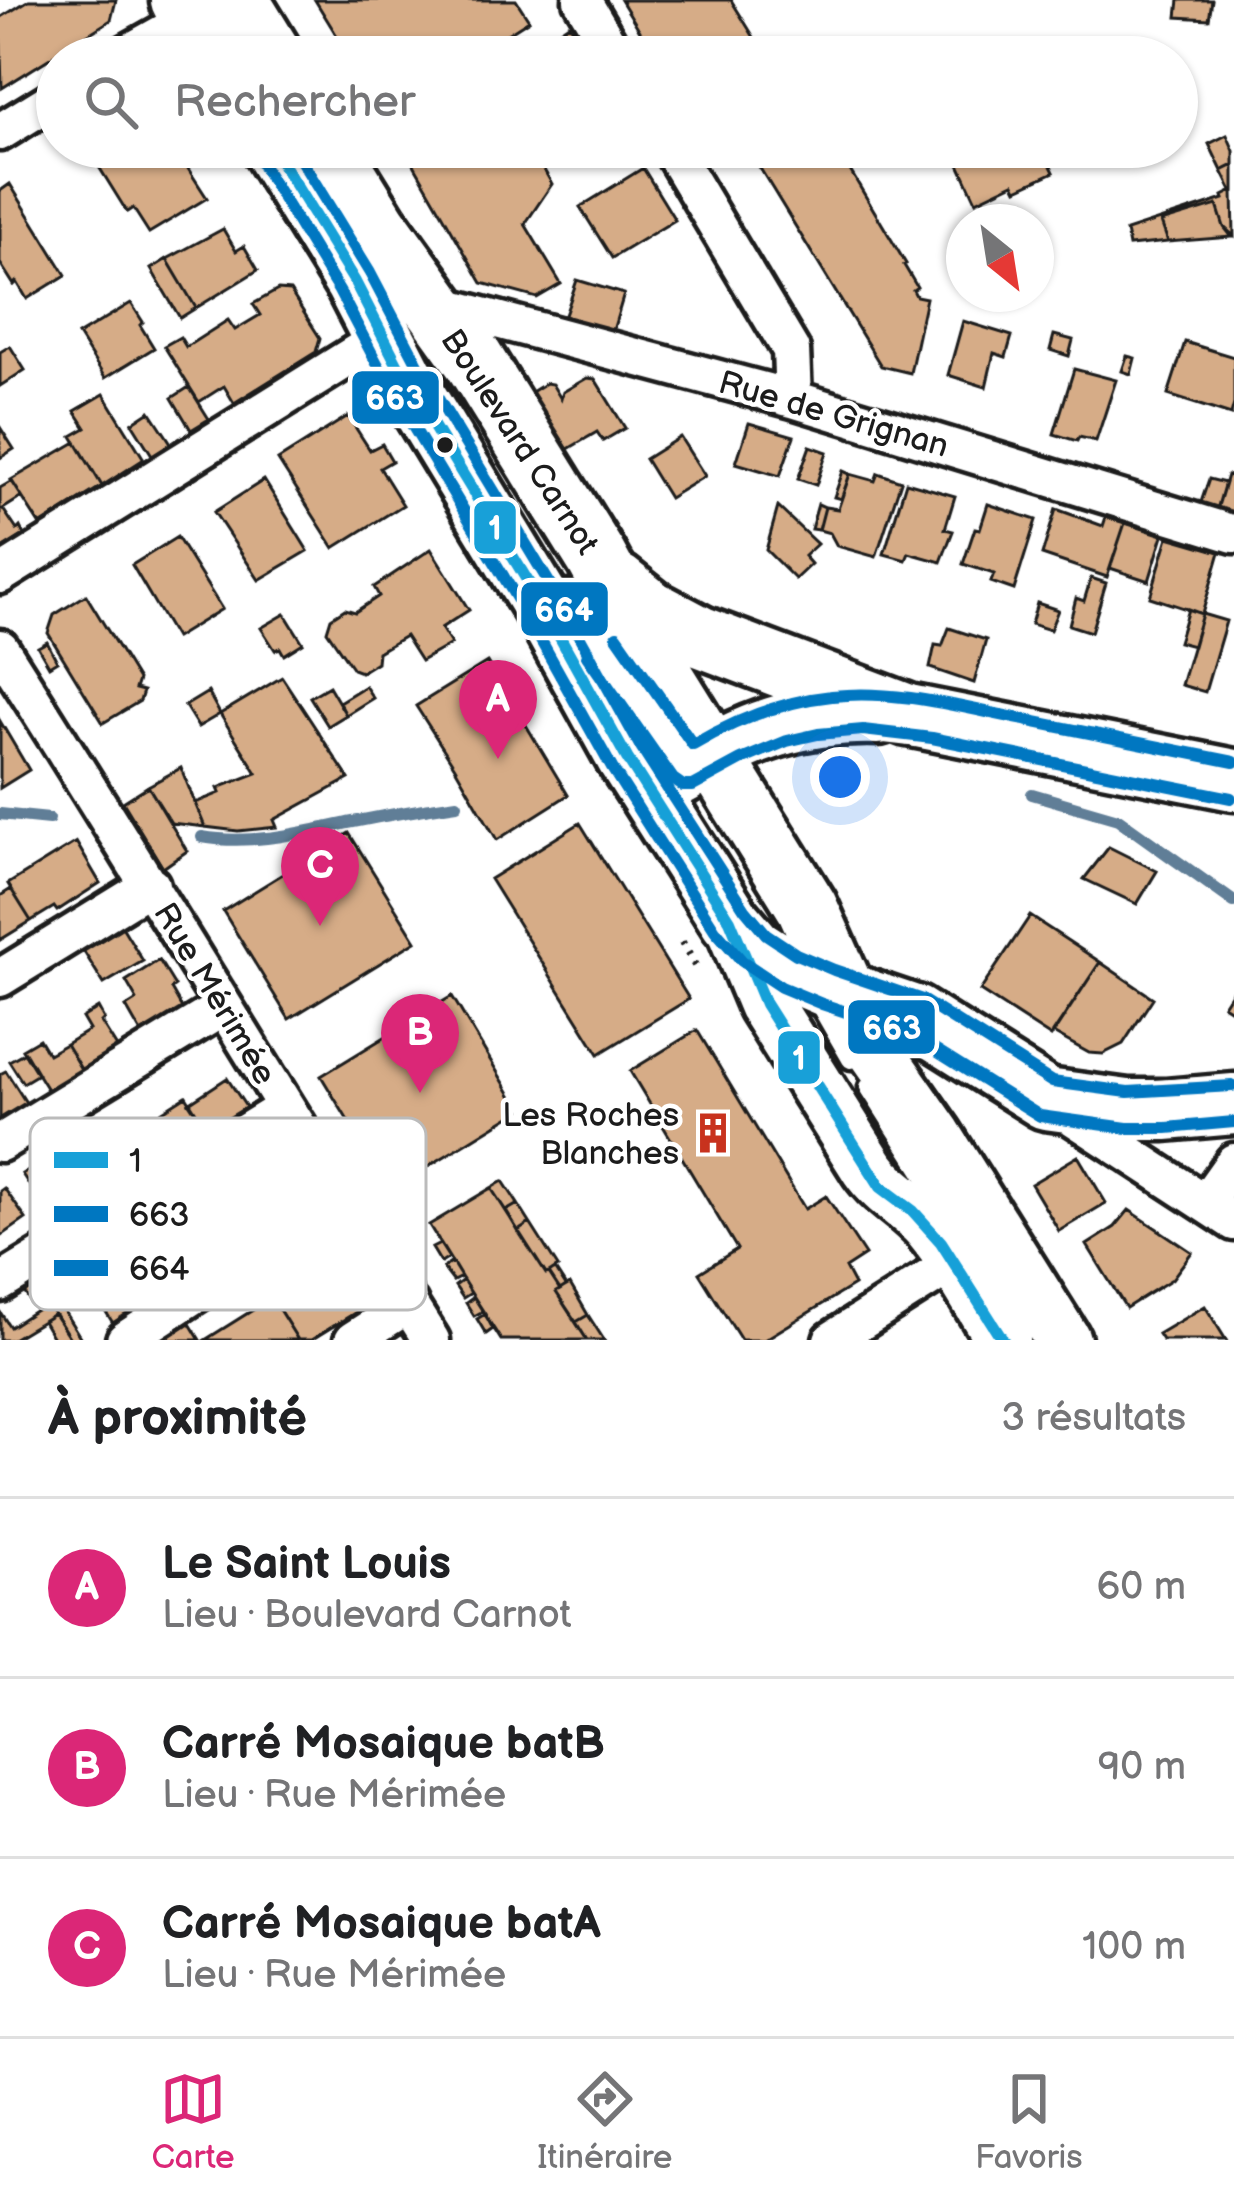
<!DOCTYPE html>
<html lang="fr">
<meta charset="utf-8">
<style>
:root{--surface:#fff;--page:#f2f2f2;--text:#202124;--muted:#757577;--line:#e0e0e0;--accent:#db2777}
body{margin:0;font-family:"Balsamiq Sans",sans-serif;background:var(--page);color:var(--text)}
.compass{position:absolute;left:946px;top:204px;width:108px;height:108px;border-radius:50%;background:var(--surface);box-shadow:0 3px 9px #0004;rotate:150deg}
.you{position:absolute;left:840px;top:777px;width:42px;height:42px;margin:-30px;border:9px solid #fff;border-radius:50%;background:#1a73e8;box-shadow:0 0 0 18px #1a73e833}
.badge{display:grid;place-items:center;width:78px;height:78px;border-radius:50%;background:var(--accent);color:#fff;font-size:39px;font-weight:700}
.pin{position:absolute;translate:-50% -99px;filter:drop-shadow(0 3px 6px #0008)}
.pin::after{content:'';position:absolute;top:63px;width:42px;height:36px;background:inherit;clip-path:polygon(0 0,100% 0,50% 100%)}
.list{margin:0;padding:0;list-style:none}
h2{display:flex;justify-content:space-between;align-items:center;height:156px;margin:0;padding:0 48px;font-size:51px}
h2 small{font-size:39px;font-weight:400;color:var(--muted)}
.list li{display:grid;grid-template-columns:78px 1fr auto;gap:36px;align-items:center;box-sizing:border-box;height:180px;padding:0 48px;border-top:3px solid var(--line)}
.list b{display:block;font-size:45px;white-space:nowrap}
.list p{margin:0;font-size:39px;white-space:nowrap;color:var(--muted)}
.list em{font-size:39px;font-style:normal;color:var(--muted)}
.icon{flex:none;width:66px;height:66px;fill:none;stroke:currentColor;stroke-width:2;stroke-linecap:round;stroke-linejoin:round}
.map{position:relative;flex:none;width:1234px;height:1340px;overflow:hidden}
.search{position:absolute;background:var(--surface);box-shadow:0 3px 9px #0004;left:36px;right:36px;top:36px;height:132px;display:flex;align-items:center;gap:30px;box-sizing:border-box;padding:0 42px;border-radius:66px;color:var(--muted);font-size:45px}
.sheet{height:696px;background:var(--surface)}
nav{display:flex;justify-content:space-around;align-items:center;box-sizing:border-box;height:168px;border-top:3px solid var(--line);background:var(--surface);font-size:33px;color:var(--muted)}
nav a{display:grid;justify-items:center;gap:6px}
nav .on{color:var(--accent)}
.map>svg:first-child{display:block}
</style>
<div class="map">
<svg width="1234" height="1340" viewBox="0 0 1234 1340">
<rect width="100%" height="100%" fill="#fff"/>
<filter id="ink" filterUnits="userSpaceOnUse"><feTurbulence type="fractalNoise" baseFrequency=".00833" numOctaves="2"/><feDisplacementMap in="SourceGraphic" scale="24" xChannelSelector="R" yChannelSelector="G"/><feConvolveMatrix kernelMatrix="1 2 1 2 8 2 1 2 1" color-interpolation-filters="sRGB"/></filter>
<g filter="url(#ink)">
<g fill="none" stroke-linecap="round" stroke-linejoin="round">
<path stroke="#607e97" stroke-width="12" d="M 1032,794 L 1118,819 L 1234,902
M 0,814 L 49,819
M 202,837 C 253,846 303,832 353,822 C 388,815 422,809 457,804"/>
</g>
<path fill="#d6ac87" stroke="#1c1c1c" stroke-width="3" d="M 29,0 L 116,0 L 111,20 L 2,88 L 0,18 Z
M 315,0 L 516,0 L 529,20 L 471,57 L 350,57 Z
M 621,0 L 731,0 L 760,47 L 744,57 L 656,57 Z
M 1179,0 L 1212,0 L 1209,19 L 1177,17 Z
M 569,24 L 576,36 L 562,46 L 554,34 Z
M 1227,135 L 1234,151 L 1234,165 L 1222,171 L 1209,144 Z
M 94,147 L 174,147 L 207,198 L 149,233 L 133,208 L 127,212 L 96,162 L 101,158 Z
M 404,147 L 531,147 L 552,184 L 525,224 L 561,284 L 537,298 L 482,283 Z
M 747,147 L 836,147 L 906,264 L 904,265 L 917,287 L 913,290 L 916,296 L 926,298 L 910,373 L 881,366 Z
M 951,147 L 1042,147 L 1054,172 L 1017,189 L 1014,183 L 976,201 Z
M 1234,165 L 1234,192 L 1233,193 L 1222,171 Z
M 643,168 L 675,220 L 612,258 L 580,207 Z
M 10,184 L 66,275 L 27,299 L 17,282 L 14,285 L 0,263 L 0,191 Z
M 1233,191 L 1234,236 L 1224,227 L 1217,205 L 1161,222 L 1168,242 L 1129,246 L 1126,231 L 1224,199 L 1223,196 Z
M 1217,205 L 1224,227 L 1232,237 L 1168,242 L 1161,222 Z
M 223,229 L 236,251 L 244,246 L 258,270 L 196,308 L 167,259 Z
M 167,259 L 196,308 L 180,318 L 151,269 Z
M 577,280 L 624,294 L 612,334 L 563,321 Z
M 278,290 L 290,291 L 320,338 L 316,352 L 234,403 L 224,386 L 199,402 L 164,346 L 180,337 L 186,347 L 228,320 L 235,330 L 260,315 L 253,304 Z
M 131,303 L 143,322 L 140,325 L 154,348 L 105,378 L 78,335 Z
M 963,321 L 1012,336 L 1006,357 L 994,353 L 986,387 L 948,375 Z
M 1054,335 L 1073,340 L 1069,356 L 1050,350 Z
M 1185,342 L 1234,357 L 1234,404 L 1231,415 L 1168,395 Z
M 10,346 L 25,370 L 0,386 L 0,352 Z
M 1127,356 L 1135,358 L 1131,374 L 1122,371 Z
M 1074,369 L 1116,380 L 1096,441 L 1079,437 L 1077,441 L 1054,434 Z
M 587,378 L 595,379 L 625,428 L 603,441 L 597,432 L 563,452 L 527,395 L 546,383 L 552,384 L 561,399 L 563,392 Z
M 189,387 L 209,419 L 191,430 L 172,398 Z
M 104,394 L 144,459 L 102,486 L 72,436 L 86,428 L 75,411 Z
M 150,411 L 171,443 L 152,455 L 132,423 Z
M 348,416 L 370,450 L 382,444 L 392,461 L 380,468 L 403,505 L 334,548 L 278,460 Z
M 749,423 L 794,436 L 780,476 L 736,463 Z
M 0,427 L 14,449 L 0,458 Z
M 680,437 L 705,476 L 669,498 L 645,459 Z
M 76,442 L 102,486 L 40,525 L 11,480 Z
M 810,446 L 827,452 L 816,485 L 798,479 Z
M 843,471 L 850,474 L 841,499 L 834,497 Z
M 878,473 L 901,481 L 876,557 L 837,546 L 830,533 L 819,530 L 825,507 L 838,509 L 850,474 L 875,481 Z
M 1227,475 L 1234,477 L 1234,518 L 1216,513 Z
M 1209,479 L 1225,483 L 1216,513 L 1199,508 Z
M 264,480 L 308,551 L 259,580 L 214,512 Z
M 12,481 L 22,497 L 3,509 L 17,530 L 20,527 L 24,535 L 0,550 L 0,488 Z
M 906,482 L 955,496 L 945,529 L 953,531 L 941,562 L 909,553 L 906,560 L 884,554 Z
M 818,504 L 825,507 L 819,530 L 811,529 Z
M 988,504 L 1036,520 L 1014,590 L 991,582 L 994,574 L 963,564 L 975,528 L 980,529 Z
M 778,507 L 817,544 L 804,556 L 811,564 L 795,579 L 766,550 Z
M 1056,509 L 1103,526 L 1106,517 L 1125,523 L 1107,577 L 1042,555 Z
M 1125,523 L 1163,535 L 1149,581 L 1110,568 Z
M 177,537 L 222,609 L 175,638 L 132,565 Z
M 1168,537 L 1220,552 L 1202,614 L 1150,597 Z
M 431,549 L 469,610 L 441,628 L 451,644 L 421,661 L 405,636 L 378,652 L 377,662 L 361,672 L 353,669 L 327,631 L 331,618 L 345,609 L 355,612 L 379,596 L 374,587 Z
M 1091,578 L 1106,583 L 1091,632 L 1069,625 L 1076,598 L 1084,601 Z
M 86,595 L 138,680 L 135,689 L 143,691 L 140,701 L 103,723 L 48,633 L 54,615 Z
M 1037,603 L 1058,610 L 1050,630 L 1031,624 Z
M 1188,609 L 1202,614 L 1193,646 L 1178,642 Z
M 285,614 L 303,643 L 284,655 L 280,648 L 275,650 L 261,628 Z
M 1202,614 L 1226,621 L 1205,692 L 1181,685 Z
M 949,628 L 986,640 L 974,683 L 930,668 L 935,645 L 942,646 Z
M 47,642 L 57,661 L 49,666 L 38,647 Z
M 487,662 L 492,670 L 498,667 L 507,681 L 513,678 L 525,698 L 514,705 L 568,795 L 497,840 L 455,767 L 416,706 Z
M 282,677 L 349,779 L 274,820 L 277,827 L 238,831 L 205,827 L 195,803 L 220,793 L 218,788 L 257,773 L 220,714 Z
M 329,686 L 346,715 L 328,726 L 310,697 Z
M 365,686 L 373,698 L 346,715 L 339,702 Z
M 208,692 L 220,714 L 198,727 L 185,706 Z
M 0,721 L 29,770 L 0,788 Z
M 181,768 L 195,803 L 205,827 L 171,823 L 148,786 Z
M 148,786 L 187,851 L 163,868 L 123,802 Z
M 580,823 L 689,999 L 599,1054 L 490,879 Z
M 349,833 L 416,941 L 289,1019 L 223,911 Z
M 76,842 L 100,883 L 57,911 L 54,907 L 31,921 L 8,884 Z
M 1109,847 L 1157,871 L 1137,904 L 1084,879 Z
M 11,889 L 31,921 L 0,940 L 0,896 Z
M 1030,916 L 1100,962 L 1051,1037 L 980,991 Z
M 118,920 L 143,961 L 104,984 L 79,944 Z
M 159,960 L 175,986 L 171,989 L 183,1010 L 142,1035 L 126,1007 L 137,1000 L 126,981 Z
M 1100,962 L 1153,998 L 1123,1044 L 1103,1054 L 1089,1053 L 1053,1033 Z
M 1234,988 L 1234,1012 L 1223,1005 Z
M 452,996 L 520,1110 L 390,1190 L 321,1076 Z
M 98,1008 L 104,1019 L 101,1022 L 121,1054 L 85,1076 L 66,1044 L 89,1030 L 82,1018 Z
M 697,1030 L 805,1209 L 826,1196 L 865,1255 L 845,1268 L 854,1285 L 764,1340 L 741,1340 L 699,1273 L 737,1249 L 630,1071 Z
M 39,1039 L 48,1054 L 66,1044 L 85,1076 L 51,1096 L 22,1049 Z
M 25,1052 L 38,1074 L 23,1083 L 9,1061 Z
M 6,1071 L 30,1109 L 0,1128 L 0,1074 Z
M 227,1078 L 248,1110 L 213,1139 L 189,1103 Z
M 186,1096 L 213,1139 L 188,1154 L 161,1112 Z
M 1078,1156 L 1106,1203 L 1059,1231 L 1031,1184 Z
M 41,1162 L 49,1176 L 68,1163 L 99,1208 L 60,1232 L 22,1174 Z
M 503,1181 L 518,1204 L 506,1211 L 491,1188 Z
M 4,1188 L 26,1219 L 0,1237 L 0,1191 Z
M 491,1188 L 546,1274 L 549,1273 L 560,1290 L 556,1292 L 587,1340 L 501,1340 L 461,1277 L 429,1225 Z
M 518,1204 L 530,1223 L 518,1231 L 506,1211 Z
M 1129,1210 L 1192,1252 L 1172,1279 L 1126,1308 L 1087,1245 L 1115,1227 Z
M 530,1223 L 558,1267 L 549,1273 L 546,1274 L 518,1231 Z
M 440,1244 L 449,1258 L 441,1263 L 432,1248 Z
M 344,1251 L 371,1294 L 369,1304 L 311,1340 L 298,1340 L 258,1276 L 268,1270 L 290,1306 L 310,1294 L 301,1279 Z
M 152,1255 L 175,1291 L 116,1328 L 93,1291 Z
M 452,1262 L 461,1277 L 453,1281 L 443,1268 Z
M 555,1269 L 566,1286 L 560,1290 L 549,1273 Z
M 38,1270 L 82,1340 L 71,1340 L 30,1275 Z
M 30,1275 L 54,1314 L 11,1340 L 0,1340 L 0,1312 L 10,1327 L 36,1310 L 18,1283 Z
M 463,1280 L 471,1293 L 463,1298 L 455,1286 Z
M 570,1284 L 588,1315 L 576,1322 L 556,1292 Z
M 474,1297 L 483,1311 L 474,1316 L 466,1303 Z
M 272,1298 L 298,1340 L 205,1340 Z
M 1205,1306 L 1226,1340 L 1162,1340 L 1158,1334 Z
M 54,1314 L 71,1340 L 54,1340 L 43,1321 Z
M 485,1314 L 493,1329 L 486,1334 L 477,1319 Z
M 588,1315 L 604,1340 L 587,1340 L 576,1322 Z
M 189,1322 L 200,1340 L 160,1340 Z"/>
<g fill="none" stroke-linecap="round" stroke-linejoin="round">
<g stroke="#1c1c1c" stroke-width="27">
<path id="lane" d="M 568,591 L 605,651 L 683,762
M 817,1000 L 851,1059
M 869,1087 L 951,1216"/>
</g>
<g stroke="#1c1c1c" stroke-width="45">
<path id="street" d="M 582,0 L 616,57
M 121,57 L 171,29 L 195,22
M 0,132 L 57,97
M 670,147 L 791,350 L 793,399
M 434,303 L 793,399 L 1234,534
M 0,575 L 382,337
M 0,648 C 146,877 286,1110 431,1340
M 0,978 L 151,885
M 1064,1111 L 1234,1222
M 0,1143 L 222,1008
M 1205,1203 L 1234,1162
M 0,1283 L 285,1108
M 125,1340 L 342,1198
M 353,1340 L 409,1304
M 832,1340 L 955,1262"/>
</g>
<g stroke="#1c1c1c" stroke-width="63">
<path id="secondary" d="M 730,920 L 765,1004 L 868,1168 C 886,1194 910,1204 930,1227 C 958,1261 980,1302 1003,1340
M 845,992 L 875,1050 L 935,1136 L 1063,1340"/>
</g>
<g stroke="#1c1c1c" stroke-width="69">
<path id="primary" d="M 181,0 L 216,57
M 238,0 L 273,57
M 272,147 L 355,282 L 406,381 L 541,603 L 627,758 L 730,920 L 754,948 L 788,970 L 828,987 L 914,1016 L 1046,1099 L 1127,1110 L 1165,1110 L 1234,1104
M 329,147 L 377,225 L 473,359 L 596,557 L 644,645 L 807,907 L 845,992
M 616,583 L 650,610 L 699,636 L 908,715 L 1234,780
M 681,774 C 745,731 801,712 878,714"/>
</g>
<path stroke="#1c1c1c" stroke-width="8" stroke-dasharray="3 9" stroke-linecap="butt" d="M 682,942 L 698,971"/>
<use href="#lane" stroke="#fff" stroke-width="18"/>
<use href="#street" stroke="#fff" stroke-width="36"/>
<use href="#secondary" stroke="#fff" stroke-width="54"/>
<use href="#primary" stroke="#fff" stroke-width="60"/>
<g stroke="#fff" stroke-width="21">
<path id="bus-1" d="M 272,147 L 355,282 L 406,381 L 541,603 L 627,758 L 730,920 L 765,1004 L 881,1187 L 913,1211 L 941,1242 L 1003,1340"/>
</g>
<g stroke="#fff" stroke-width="21">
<path id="bus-2" d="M 257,156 L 339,291 L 391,390 L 525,612 L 612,768 L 715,930 L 742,961 L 781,987 L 822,1004 L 906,1032 L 1040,1116 L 1127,1128 L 1167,1128 L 1234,1122
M 587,656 L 673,779 L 683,786 L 693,786 L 741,760 L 787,741 L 818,734 L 863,730 L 932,738 L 1231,798"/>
</g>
<g stroke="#fff" stroke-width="21">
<path id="bus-3" d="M 293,147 L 370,273 L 422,372 L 556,594 L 642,749 L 745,909 L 766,934 L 796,954 L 834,970 L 922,1000 L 1052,1082 L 1128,1092 L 1232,1086
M 617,636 L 693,745 C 736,720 782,701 832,696 C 893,689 956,706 1015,718 C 1088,733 1161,747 1234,762"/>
</g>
<use href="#bus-1" stroke="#18a0d8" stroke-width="12"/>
<use href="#bus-2" stroke="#0077c1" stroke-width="12"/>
<use href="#bus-3" stroke="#0077c1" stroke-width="12"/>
</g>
</g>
<defs>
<g id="building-bare" transform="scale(3.24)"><path d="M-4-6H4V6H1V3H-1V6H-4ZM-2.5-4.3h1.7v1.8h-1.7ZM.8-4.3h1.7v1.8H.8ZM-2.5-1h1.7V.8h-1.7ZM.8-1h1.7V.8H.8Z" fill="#c8321e" stroke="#fff" stroke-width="2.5" paint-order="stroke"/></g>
</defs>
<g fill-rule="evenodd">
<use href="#building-bare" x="713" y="1133"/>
</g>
<circle fill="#1c1c1c" stroke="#fff" stroke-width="4.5" cx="445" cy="445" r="10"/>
<g text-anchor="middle" stroke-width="9" stroke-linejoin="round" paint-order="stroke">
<g font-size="33" fill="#1c1c1c" stroke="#fff">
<text transform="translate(834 413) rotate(16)" y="12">Rue de Grignan</text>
<text transform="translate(521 441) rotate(57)" y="12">Boulevard Carnot</text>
<text transform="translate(216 993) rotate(59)" y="12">Rue Mérimée</text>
</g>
<g font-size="33" fill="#1c1c1c" stroke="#fff" text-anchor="end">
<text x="679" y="1126">Les Roches<tspan x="679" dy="38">Blanches</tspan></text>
</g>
</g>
<rect x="30" y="1118" width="396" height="192" rx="18" fill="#fff" stroke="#bbb" stroke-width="3"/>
<rect x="54" y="1152" width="54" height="16" fill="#18a0d8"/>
<rect x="54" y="1206" width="54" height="16" fill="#0077c1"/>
<rect x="54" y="1260" width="54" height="16" fill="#0077c1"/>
<g font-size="33" fill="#1c1c1c">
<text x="129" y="1172">1</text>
<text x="129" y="1226">663</text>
<text x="129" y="1280">664</text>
</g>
<g stroke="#fff" stroke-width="4.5">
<rect x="350" y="369" width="91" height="57" rx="12" fill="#0077c1"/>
<rect x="472" y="499" width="46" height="57" rx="12" fill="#18a0d8"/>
<rect x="519" y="580" width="91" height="58" rx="12" fill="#0077c1"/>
<rect x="846" y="998" width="91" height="58" rx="12" fill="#0077c1"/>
<rect x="776" y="1029" width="46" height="57" rx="12" fill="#18a0d8"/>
</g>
<g font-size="33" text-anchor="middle" font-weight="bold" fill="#fff">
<text x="395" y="409">663</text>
<text x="495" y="539">1</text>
<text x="564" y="621">664</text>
<text x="892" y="1039">663</text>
<text x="799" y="1069">1</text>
</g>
</svg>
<svg class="compass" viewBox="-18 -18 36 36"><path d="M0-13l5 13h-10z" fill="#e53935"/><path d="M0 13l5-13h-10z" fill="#757577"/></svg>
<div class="you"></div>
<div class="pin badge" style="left:498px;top:759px">A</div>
<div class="pin badge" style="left:420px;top:1093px">B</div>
<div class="pin badge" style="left:320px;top:926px">C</div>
<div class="search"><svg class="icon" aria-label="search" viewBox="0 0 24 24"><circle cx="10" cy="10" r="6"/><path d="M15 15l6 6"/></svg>Rechercher</div>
</div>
<section class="sheet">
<h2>À proximité<small>3 résultats</small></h2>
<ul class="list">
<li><span class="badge">A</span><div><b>Le Saint Louis</b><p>Lieu · Boulevard Carnot</p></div><em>60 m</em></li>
<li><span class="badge">B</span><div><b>Carré Mosaique batB</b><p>Lieu · Rue Mérimée</p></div><em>90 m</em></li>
<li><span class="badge">C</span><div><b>Carré Mosaique batA</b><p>Lieu · Rue Mérimée</p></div><em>100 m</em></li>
</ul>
</section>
<nav>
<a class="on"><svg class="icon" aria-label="map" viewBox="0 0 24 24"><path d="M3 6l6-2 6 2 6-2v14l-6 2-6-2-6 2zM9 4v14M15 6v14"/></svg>Carte</a>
<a><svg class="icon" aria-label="directions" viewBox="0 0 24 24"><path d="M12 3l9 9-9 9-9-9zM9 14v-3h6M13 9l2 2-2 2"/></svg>Itinéraire</a>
<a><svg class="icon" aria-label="saved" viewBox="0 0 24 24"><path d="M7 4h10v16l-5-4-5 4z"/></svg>Favoris</a>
</nav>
